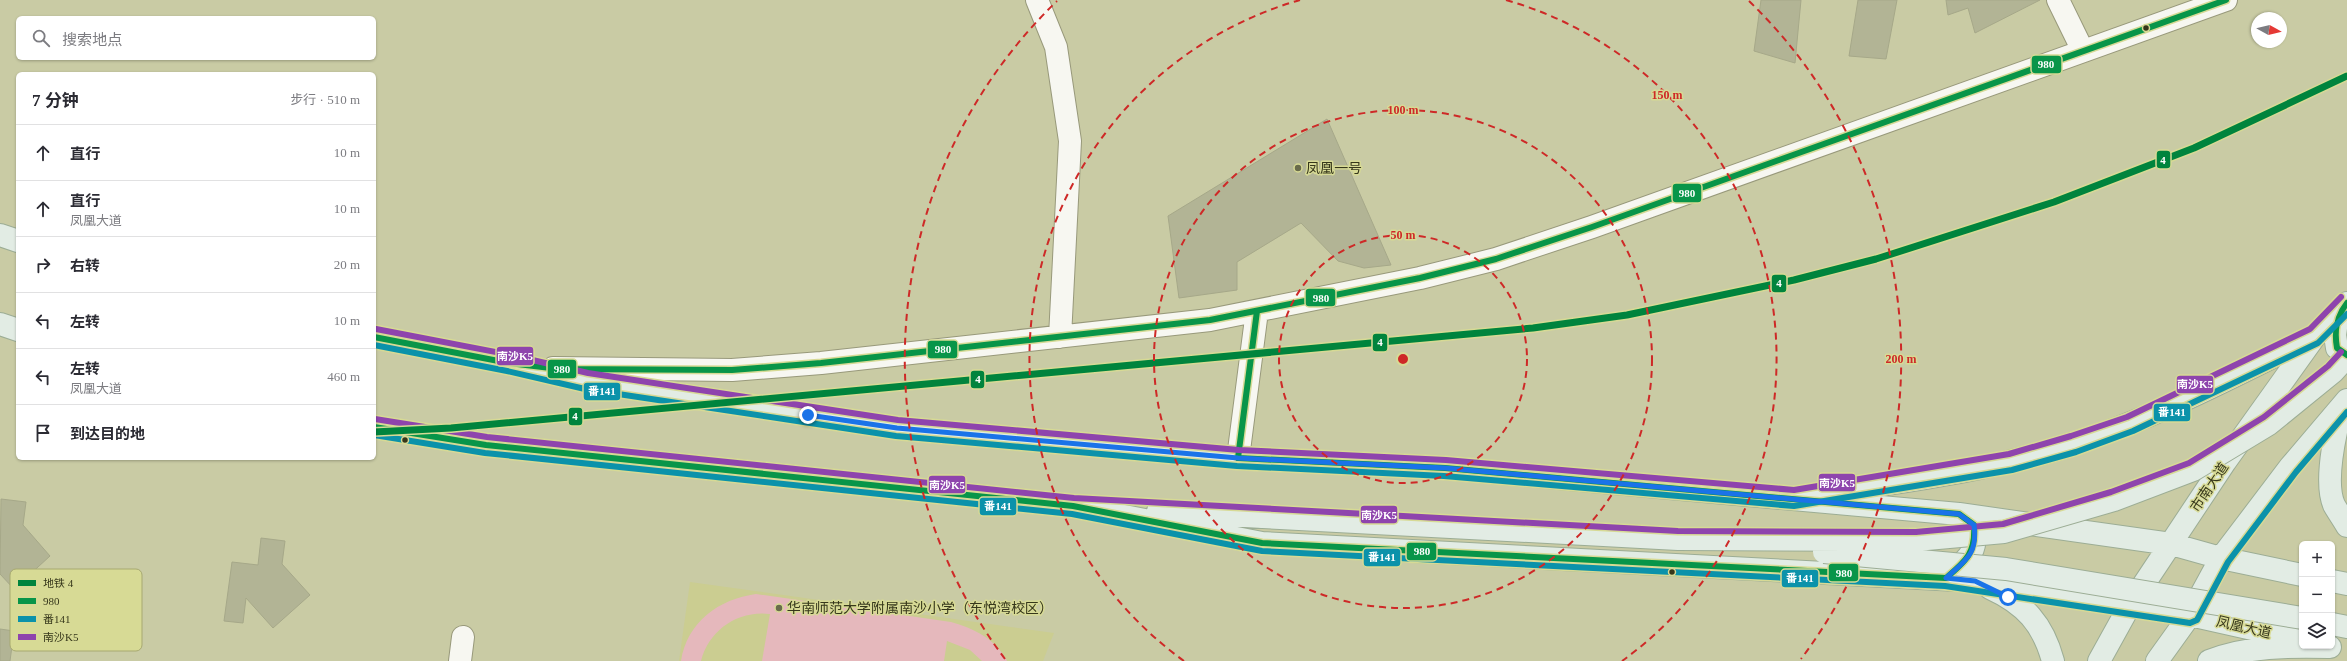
<!DOCTYPE html>
<html lang="zh">
<meta charset="utf-8">
<style>
:root{--surface:#fff;--page:#f7f7f7;--text:#2b2b33;--muted:#7c7c81;--line:#e1e1e2}
body{margin:0;font-family:"Times New Roman","Noto Sans SC",serif;background:var(--page);color:var(--text)}
.controls{position:absolute;right:12px;bottom:12px;display:grid;overflow:hidden;border-radius:6px;box-shadow:0 1px 3px #0004}
.controls button{width:36px;height:36px;display:grid;place-items:center;padding:0;border:0;border-bottom:1px solid var(--line);background:var(--surface);color:var(--text);font:20px sans-serif}
.compass{position:absolute;left:2251px;top:12px;width:36px;height:36px;border-radius:50%;background:var(--surface);box-shadow:0 1px 3px #0004;rotate:98deg}
.stop{position:absolute;width:12px;height:12px;margin:-9px;border:3px solid #1a73e8;border-radius:50%;background:#fff}
.stop.end{background:#1a73e8;border-color:#fff;box-shadow:0 1px 4px #0008}
.list{margin:0;padding:0;list-style:none}
h2{display:flex;justify-content:space-between;align-items:center;height:52px;margin:0;padding:0 16px;font-size:17px}
h2 small{font-size:13px;font-weight:400;color:var(--muted)}
.list li{display:grid;grid-template-columns:26px 1fr auto;gap:12px;align-items:center;box-sizing:border-box;height:56px;padding:0 16px;border-top:1px solid var(--line)}
.list b{display:block;font-size:15px;white-space:nowrap}
.list p{margin:0;font-size:13px;white-space:nowrap;color:var(--muted)}
.list em{font-size:13px;font-style:normal;color:var(--muted)}
.icon{flex:none;width:22px;height:22px;fill:none;stroke:currentColor;stroke-width:2;stroke-linecap:round;stroke-linejoin:round}
.map{position:relative;flex:none;width:2347px;height:661px;overflow:hidden}
.search{position:absolute;background:var(--surface);box-shadow:0 1px 3px #0004;left:16px;top:16px;width:360px;height:44px;display:flex;align-items:center;gap:10px;box-sizing:border-box;padding:0 14px;border-radius:6px;color:var(--muted);font-size:15px}
.panel{position:absolute;background:var(--surface);box-shadow:0 1px 3px #0004;left:16px;top:72px;width:360px;height:388px;border-radius:6px}
.map>svg:first-child{display:block}
</style>
<div class="map">
<svg width="2347" height="661" viewBox="0 0 2347 661">
<rect width="100%" height="100%" fill="#c9cba4"/>
<path fill="#cbcd91" d="M 690,582 L 1054,633 L 1043,661 L 679,661 Z"/>
<path fill="#e5b8bc" d="M 756,594 L 951,622 C 973,628 996,639 1007,661 L 982,661 L 970,650 L 947,641 L 944,661 L 762,661 L 770,614 C 738,610 709,630 701,661 L 681,661 C 687,622 719,599 756,594 Z"/>
<path fill="#b2b495" stroke="#a6a889" d="M 1761,0 L 1801,0 L 1795,63 L 1754,51 Z
M 1858,0 L 1897,0 L 1886,59 L 1849,56 Z
M 1946,0 L 2040,0 L 1975,33 L 1968,8 L 1948,15 Z
M 1327,119 L 1391,265 L 1364,268 L 1338,261 L 1301,223 L 1237,262 L 1237,290 L 1179,298 L 1168,216 Z
M 1,499 L 26,502 L 23,525 L 50,556 L 14,589 L 0,574 Z
M 261,538 L 285,541 L 282,564 L 310,595 L 273,628 L 246,598 L 243,623 L 224,621 L 232,562 L 258,565 Z
M 0,629 L 14,631 L 10,661 L 0,661 Z"/>
<g fill="none" stroke-linecap="round" stroke-linejoin="round">
<g stroke="#98997b" stroke-width="24">
<path id="minor" d="M 1037,0 L 1056,47 L 1070,141 L 1060,337
M 2058,0 L 2083,51
M 553,368 L 732,370 L 821,363 L 1210,320 L 1420,278 L 1496,259 L 1592,227 L 2226,0
M 1238,458 L 1257,311
M 460,661 L 463,637"/>
</g>
<g stroke="#9cad95" stroke-width="24">
<path id="major" d="M 0,235 L 18,241
M 2338,314 L 2335,335 L 2337,348 L 2347,355
M 0,324 L 18,330
M 374,337 L 509,363 L 586,381 L 897,428 L 1238,458 L 1445,468 L 1959,514 L 2171,544 L 2221,558 L 2302,575
M 2341,410 C 2335,434 2324,482 2334,505 C 2338,512 2343,519 2347,526
M 374,427 L 486,445 L 1073,506 L 1262,543 L 1975,581 L 2190,615 L 2302,640
M 1827,493 C 1909,481 1993,470 2073,444 C 2157,417 2236,375 2315,336
M 1158,511 L 1263,517
M 1950,574 C 1969,558 1978,552 1974,525 L 1968,521
M 2332,581 L 2347,584
M 1990,588 C 2025,604 2043,624 2053,661
M 2332,624 L 2347,627
M 2099,661 L 2130,605 L 2225,462 L 2315,336 L 2347,303
M 2157,661 L 2190,615 L 2221,558 L 2290,467 L 2347,400
M 2209,661 C 2248,646 2288,646 2330,647"/>
</g>
<use href="#minor" stroke="#f7f7f1" stroke-width="22"/>
<use href="#major" stroke="#e2ece4" stroke-width="22"/>
<g stroke="#9cad95" stroke-width="24" stroke-linecap="butt">
<path id="major-bridge" d="M 1263,517 L 1678,539 L 1916,540 L 2004,532 L 2114,500 L 2193,470 L 2269,424 L 2333,372 L 2347,357
M 1824,552 L 2006,569 L 2302,618"/>
</g>
<use href="#major-bridge" stroke="#e2ece4" stroke-width="22"/>
<g stroke="#d7da95" stroke-width="9">
<path id="bus-1" d="M 2347,303 C 2336,317 2334,331 2337,348 L 2347,355
M 374,337 L 509,363 L 559,369 L 732,370 L 821,363 L 1210,320 L 1420,278 L 1496,259 L 1592,227 L 2226,0
M 374,427 L 486,445 L 1073,506 L 1262,543 L 1946,578 C 1966,561 1976,553 1974,525 L 1959,514 L 1445,468 L 1238,458 L 1257,311"/>
</g>
<g stroke="#d7da95" stroke-width="9">
<path id="bus-2" d="M 374,345 L 507,371 L 585,389 L 896,436 L 1237,466 L 1444,476 L 1794,506 L 2012,470 L 2076,452 L 2133,431 L 2318,343 L 2347,314
M 374,435 L 485,453 L 1072,514 L 1262,551 L 1945,586 L 2190,623 L 2197,620 L 2228,562 L 2296,472 L 2347,412"/>
</g>
<g stroke="#d7da95" stroke-width="9">
<path id="bus-3" d="M 376,329 L 511,355 L 588,373 L 898,420 L 1239,450 L 1446,460 L 1794,490 L 2009,454 L 2071,436 L 2127,417 L 2310,329 L 2341,297
M 375,419 L 487,437 L 1074,498 L 1678,531 L 1916,532 L 2003,524 L 2111,492 L 2189,463 L 2264,417 L 2328,366 L 2341,352"/>
</g>
<use href="#bus-1" stroke="#089549" stroke-width="6"/>
<use href="#bus-2" stroke="#0b92aa" stroke-width="6"/>
<use href="#bus-3" stroke="#8e44ad" stroke-width="6"/>
<g stroke="#d7da95" stroke-width="10">
<path id="metro-1" d="M 374,432 L 451,428 L 1533,328 L 1627,315 L 1794,280 L 1876,259 L 2054,202 L 2194,148 L 2347,76"/>
</g>
<use href="#metro-1" stroke="#00843d" stroke-width="7"/>
</g>
<g fill="none" stroke-linecap="round" stroke-linejoin="round">
<path stroke="#1a73e8" stroke-width="5" d="M 808,415 L 897,428 L 1238,458 L 1445,468 L 1959,514 L 1974,525 C 1978,554 1966,560 1946,578 L 1975,581 L 2008,597"/>
</g>
<g fill="none" stroke="#ce2927" stroke-width="2" stroke-dasharray="7 5">
<circle cx="1403" cy="359" r="124"/>
<circle cx="1403" cy="359" r="249"/>
<path d="M1184 661A373 373 0 0 1 1300 0M1506 0A373 373 0 0 1 1622 661"/>
<path d="M1005 659A498 498 0 0 1 1057 1M1749 1A498 498 0 0 1 1801 659"/>
</g>
<g fill="#36371b" stroke="#d7da95" stroke-width="1.5">
<circle cx="2146" cy="28" r="3.5"/>
<circle cx="405" cy="440" r="3.5"/>
<circle cx="1672" cy="572" r="3.5"/>
</g>
<g fill="#696b4b" stroke="#d7da95" stroke-width="1.5">
<circle cx="1298" cy="168" r="4"/>
<circle cx="779" cy="608" r="4"/>
</g>
<g text-anchor="middle" stroke-width="3" stroke-linejoin="round" paint-order="stroke">
<g font-size="14" fill="#36371b" stroke="#d7da95" text-anchor="start">
<text x="1306" y="173">凤凰一号</text>
<text x="787" y="613">华南师范大学附属南沙小学（东悦湾校区）</text>
</g>
<g font-size="14" fill="#36371b" stroke="#d7da95">
<text transform="translate(2209 487) rotate(-56)" y="5">市南大道</text>
<text transform="translate(2244 627) rotate(13)" y="5">凤凰大道</text>
</g>
</g>
<rect x="10" y="569" width="132" height="82" rx="6" fill="#d7da95" stroke="#a7a970" stroke-width="1"/>
<rect x="18" y="580" width="18" height="6" fill="#00843d"/>
<rect x="18" y="598" width="18" height="6" fill="#089549"/>
<rect x="18" y="616" width="18" height="6" fill="#0b92aa"/>
<rect x="18" y="634" width="18" height="6" fill="#8e44ad"/>
<g font-size="11" fill="#36371b">
<text x="43" y="587">地铁 4</text>
<text x="43" y="605">980</text>
<text x="43" y="623">番141</text>
<text x="43" y="641">南沙K5</text>
</g>
<circle cx="1403" cy="359" r="6" fill="#ce2927" stroke="#d7da95" stroke-width="2"/>
<g font-size="12" text-anchor="middle" font-weight="bold" fill="#ce2927" stroke="#d7da95" stroke-width="3" stroke-linejoin="round" paint-order="stroke">
<text x="1667" y="99">150 m</text>
<text x="1403" y="114">100 m</text>
<text x="1403" y="239">50 m</text>
<text x="1901" y="363">200 m</text>
</g>
<g stroke="#d7da95" stroke-width="1.5">
<rect x="2031" y="55" width="31" height="19" rx="4" fill="#089549"/>
<rect x="2156" y="150" width="15" height="19" rx="4" fill="#00843d"/>
<rect x="1672" y="183" width="30" height="20" rx="4" fill="#089549"/>
<rect x="1771" y="274" width="16" height="19" rx="4" fill="#00843d"/>
<rect x="1305" y="288" width="31" height="19" rx="4" fill="#089549"/>
<rect x="1372" y="333" width="16" height="19" rx="4" fill="#00843d"/>
<rect x="927" y="340" width="31" height="19" rx="4" fill="#089549"/>
<rect x="496" y="346" width="38" height="20" rx="4" fill="#8e44ad"/>
<rect x="547" y="359" width="30" height="20" rx="4" fill="#089549"/>
<rect x="970" y="370" width="15" height="19" rx="4" fill="#00843d"/>
<rect x="2176" y="375" width="38" height="19" rx="4" fill="#8e44ad"/>
<rect x="583" y="382" width="38" height="19" rx="4" fill="#0b92aa"/>
<rect x="2153" y="403" width="38" height="19" rx="4" fill="#0b92aa"/>
<rect x="568" y="407" width="15" height="19" rx="4" fill="#00843d"/>
<rect x="1818" y="473" width="38" height="19" rx="4" fill="#8e44ad"/>
<rect x="928" y="475" width="38" height="19" rx="4" fill="#8e44ad"/>
<rect x="979" y="497" width="38" height="19" rx="4" fill="#0b92aa"/>
<rect x="1360" y="505" width="38" height="19" rx="4" fill="#8e44ad"/>
<rect x="1406" y="542" width="31" height="19" rx="4" fill="#089549"/>
<rect x="1363" y="548" width="38" height="19" rx="4" fill="#0b92aa"/>
<rect x="1828" y="563" width="31" height="19" rx="4" fill="#089549"/>
<rect x="1781" y="569" width="38" height="19" rx="4" fill="#0b92aa"/>
</g>
<g font-size="11" text-anchor="middle" font-weight="bold" fill="#fff">
<text x="2046" y="68">980</text>
<text x="2163" y="164">4</text>
<text x="1687" y="197">980</text>
<text x="1779" y="287">4</text>
<text x="1321" y="302">980</text>
<text x="1380" y="346">4</text>
<text x="943" y="353">980</text>
<text x="515" y="360">南沙K5</text>
<text x="562" y="373">980</text>
<text x="978" y="383">4</text>
<text x="2195" y="388">南沙K5</text>
<text x="602" y="395">番141</text>
<text x="2172" y="416">番141</text>
<text x="575" y="420">4</text>
<text x="1837" y="487">南沙K5</text>
<text x="947" y="489">南沙K5</text>
<text x="998" y="510">番141</text>
<text x="1379" y="519">南沙K5</text>
<text x="1422" y="555">980</text>
<text x="1382" y="561">番141</text>
<text x="1844" y="577">980</text>
<text x="1800" y="582">番141</text>
</g>
</svg>
<div class="controls">
<button>+</button>
<button>−</button>
<button><svg class="icon" aria-label="layers" viewBox="0 0 24 24"><path d="M12 4l9 5-9 5-9-5zM3 14l9 5 9-5"/></svg></button>
</div>
<svg class="compass" viewBox="-18 -18 36 36"><path d="M0-13l5 13h-10z" fill="#e53935"/><path d="M0 13l5-13h-10z" fill="#7c7c81"/></svg>
<div class="stop" style="left:2008px;top:597px"></div>
<div class="stop end" style="left:808px;top:415px"></div>
<div class="search"><svg class="icon" aria-label="search" viewBox="0 0 24 24"><circle cx="10" cy="10" r="6"/><path d="M15 15l6 6"/></svg>搜索地点</div>
<section class="panel">
<h2>7 分钟<small>步行 · 510 m</small></h2>
<ul class="list">
<li><svg class="icon" aria-label="ahead" viewBox="0 0 24 24"><path d="M12 20V5M6 11l6-6 6 6"/></svg><div><b>直行</b></div><em>10 m</em></li>
<li><svg class="icon" aria-label="ahead" viewBox="0 0 24 24"><path d="M12 20V5M6 11l6-6 6 6"/></svg><div><b>直行</b><p>凤凰大道</p></div><em>10 m</em></li>
<li><svg class="icon" aria-label="right" viewBox="0 0 24 24"><path d="M7 20v-9h11M14 6l5 5-5 5"/></svg><div><b>右转</b></div><em>20 m</em></li>
<li><svg class="icon" aria-label="left" viewBox="0 0 24 24"><path d="M17 20v-9H6M10 6l-5 5 5 5"/></svg><div><b>左转</b></div><em>10 m</em></li>
<li><svg class="icon" aria-label="left" viewBox="0 0 24 24"><path d="M17 20v-9H6M10 6l-5 5 5 5"/></svg><div><b>左转</b><p>凤凰大道</p></div><em>460 m</em></li>
<li><svg class="icon" aria-label="arrive" viewBox="0 0 24 24"><path d="M6 21V4h12l-3 4 3 4H6"/></svg><div><b>到达目的地</b></div></li>
</ul>
</section>
</div>
